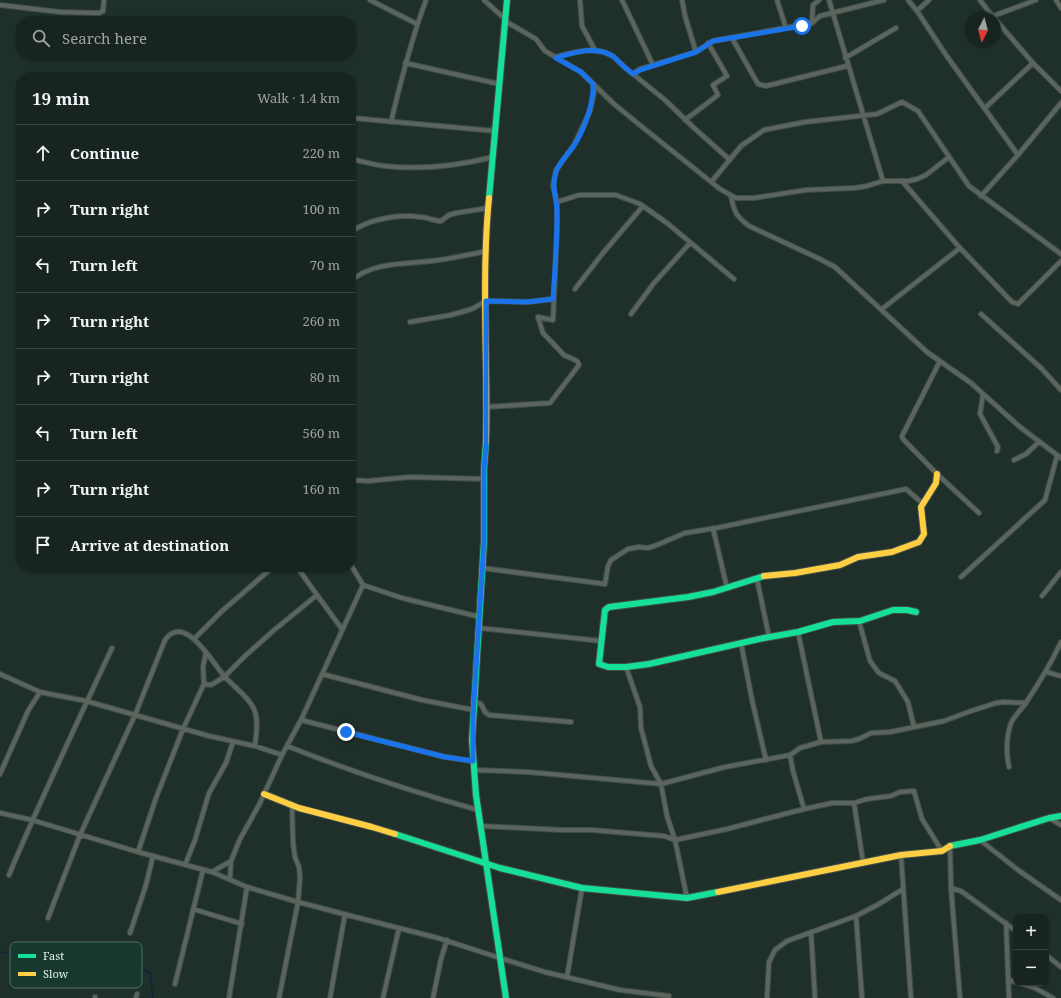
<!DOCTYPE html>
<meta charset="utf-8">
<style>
:root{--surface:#172420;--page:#202c29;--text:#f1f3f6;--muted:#9ea4a5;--line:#36413e}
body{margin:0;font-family:"Noto Serif",serif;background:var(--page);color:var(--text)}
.controls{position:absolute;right:12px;bottom:12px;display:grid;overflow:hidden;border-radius:8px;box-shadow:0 1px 3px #0004}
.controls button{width:36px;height:36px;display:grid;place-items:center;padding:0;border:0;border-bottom:1px solid var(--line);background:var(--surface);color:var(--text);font:20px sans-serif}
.compass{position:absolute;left:965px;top:12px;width:36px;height:36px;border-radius:50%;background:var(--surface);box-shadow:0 1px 3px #0004;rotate:186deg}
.stop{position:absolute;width:12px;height:12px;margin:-9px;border:3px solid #1a73e8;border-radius:50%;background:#fff}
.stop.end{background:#1a73e8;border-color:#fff;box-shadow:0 1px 4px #0008}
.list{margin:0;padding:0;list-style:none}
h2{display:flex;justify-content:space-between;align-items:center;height:52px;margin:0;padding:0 16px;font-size:17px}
h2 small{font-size:13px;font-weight:400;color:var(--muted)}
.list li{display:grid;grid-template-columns:26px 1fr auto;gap:12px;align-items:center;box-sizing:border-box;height:56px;padding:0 16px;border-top:1px solid var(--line)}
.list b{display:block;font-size:15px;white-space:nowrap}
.list em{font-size:13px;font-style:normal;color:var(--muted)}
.icon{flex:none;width:22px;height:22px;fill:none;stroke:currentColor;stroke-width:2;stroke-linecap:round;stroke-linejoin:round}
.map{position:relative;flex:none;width:1061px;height:998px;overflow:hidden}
.search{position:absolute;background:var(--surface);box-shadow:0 1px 3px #0004;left:16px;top:16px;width:340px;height:44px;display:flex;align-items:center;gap:10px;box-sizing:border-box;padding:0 14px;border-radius:16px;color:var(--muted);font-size:15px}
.panel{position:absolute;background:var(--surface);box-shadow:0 1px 3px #0004;left:16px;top:72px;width:340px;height:500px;border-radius:16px}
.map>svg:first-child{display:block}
</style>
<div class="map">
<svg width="1061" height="998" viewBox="0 0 1061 998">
<rect width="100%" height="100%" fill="#1f302b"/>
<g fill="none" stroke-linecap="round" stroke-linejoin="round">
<path stroke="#0b2634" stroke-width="1.5" d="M 0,952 L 66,961 L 91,959 L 129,963 L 150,973 L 153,998"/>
<g stroke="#404e49" stroke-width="6">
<path id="street" d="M 370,0 L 417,24
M 484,0 L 505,19
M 580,0 L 582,26 L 595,50
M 622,0 L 653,65
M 682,0 L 685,16 L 696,52
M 777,0 L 786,28
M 829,0 L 883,181
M 908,0 L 917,11 L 946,55 L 1018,155
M 980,0 L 993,17
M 1056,0 L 1061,8
M 0,5 L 60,12 L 99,13 L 103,11 L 104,0
M 917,11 L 929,0
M 993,16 L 1036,0
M 995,19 L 1033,63 L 1061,91
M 505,21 L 536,39 L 545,51 L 581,72 L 614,104 L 641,126 L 720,189 L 736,198 L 754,198 L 806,190 L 855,188 L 867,186 L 883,181 L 909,181 L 917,179 L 926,175 L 949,157
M 812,23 L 820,16 L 884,0
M 732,38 L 758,84 L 766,86 L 847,66
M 556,57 C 574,52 598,45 614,57 C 620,63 626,69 633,74 L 640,69 L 696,52 L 713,41 L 812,23 L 813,5 L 819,0
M 845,58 L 896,28
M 405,63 L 499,84
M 633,74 L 665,100 L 693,127 L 730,160
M 985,108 L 1033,63
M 352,118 L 495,131
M 685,120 L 718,95 L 713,85 L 727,76 L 708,43
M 391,122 C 401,80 411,40 426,0
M 351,159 C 362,161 373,165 385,166 C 421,170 457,166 493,157
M 712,181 L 741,146 L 764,130 L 805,122 L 877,114 L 902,102 L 918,111 L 969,186 L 1061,254
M 731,196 C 734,212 736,216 749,226 L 822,260 L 835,267 L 927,352 L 971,383 L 1020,427 L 1061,458
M 981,196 L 1018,155 L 1061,103
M 557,202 L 579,195 L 616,195 L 640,204 L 667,223 L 734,279
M 351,232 C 368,219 399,214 420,217 C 427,217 434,221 441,221 L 449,215 L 456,213 L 488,208
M 960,248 L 1012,302 L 1018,304 L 1061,261
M 351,281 C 372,262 405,264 431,261 C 450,259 468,255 487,251
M 575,289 L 603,253 L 643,206
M 882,309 L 960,248 L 902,181
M 631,314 L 654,283 L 690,243
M 981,314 L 1041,368 L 1061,390
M 410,322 L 451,315 L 472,309 L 486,301 L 527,302 L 553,299
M 940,361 L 902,436 L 903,439 L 937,474 L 979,513
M 983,394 L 980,414 L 998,447 L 997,451
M 486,407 L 550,403 L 579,365 L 577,361 L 564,355 L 543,333 L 538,317 L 553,320 L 557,230 L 557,202 L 553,186 L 556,170 L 574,145 L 590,111 L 594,93 L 593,84
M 1014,460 L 1026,454 L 1039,442
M 351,480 L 368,481 L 410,477 L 484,479
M 713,528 L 727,588
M 351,565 L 363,585 L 402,598 L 480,617
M 297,567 L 317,595
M 482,568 L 605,584 L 608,566 L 611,560 L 628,549 L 639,547 L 648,548 L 657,545 L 685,533 L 716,528 L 906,489 L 922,503
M 961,577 L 1045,500 L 1057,456
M 757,579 L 769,637
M 1042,596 L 1061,572
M 859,621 L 870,661 L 879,673 L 895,681 L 908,702 L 914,727
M 479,628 L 601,641
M 798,632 L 821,742
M 194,639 L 222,611 L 273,567
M 741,643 L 752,700 L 766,760
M 626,667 L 640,707 L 641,728 L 651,766 L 661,784 L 667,816 L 675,840 L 687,898
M 1046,672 L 1061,676
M 0,674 L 40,692 L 86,701 L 209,736 L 255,746 L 282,755
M 322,674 L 422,700 L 474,710
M 204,684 L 203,667 L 206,652
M 474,702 L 481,704 L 485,712 L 489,715 L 571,722
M 301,720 L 445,757 L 473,761
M 287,746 C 350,771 413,792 478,810
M 790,755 L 793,771 L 804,809
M 1009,767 C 1006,754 1006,734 1012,721 C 1016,714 1023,708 1027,701 C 1040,682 1051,663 1061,642
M 474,770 L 528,772 L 661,784 L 725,767 L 790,755 L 800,748 L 821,742 L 851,741 L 859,739 L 871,733 L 890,732 L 944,721 L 968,712 L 996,703 L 1004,702 L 1026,703
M 0,774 L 28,711 L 40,692
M 854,803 L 863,862
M 0,813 L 32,820 L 138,852 L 212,872 L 247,887 L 298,902 L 363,919 L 438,938 L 500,958 L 545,972 L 620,990 L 669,996
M 1049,818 L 1061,825
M 481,826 L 562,830 L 592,830 L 651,835 L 664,836 L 675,840 L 727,829 L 804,809 L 832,803 L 854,803 L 867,799 L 891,796 L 900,792 L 914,791 L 922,819 L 942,851
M 980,840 L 1018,870 L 1061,900
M 950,846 L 951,888 L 960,998
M 138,852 L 156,798 L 183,729 L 204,684 L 211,685 L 224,677 L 245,656 L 273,631 L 317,595 L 342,629
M 901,855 L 911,998
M 185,865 L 195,840 L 209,793 L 226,763 L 233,742
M 212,872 L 231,861
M 9,875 C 41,798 77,723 112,648
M 230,879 L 231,861 L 240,839 L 259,805 L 282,755 L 301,720 L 363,585
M 951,888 L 961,891 L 1016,931
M 193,909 L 242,924
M 856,916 L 862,998
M 48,918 L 80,835 L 135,715 L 165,640 C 185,612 213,664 225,677 C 234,687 249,697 254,709 C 259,721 256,734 255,746
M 1006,923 L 1009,998
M 811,932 L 815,998
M 130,933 L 146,885 L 153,856
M 1046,955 L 1061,967
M 567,977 L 582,888
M 1009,980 L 1016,982
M 1019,983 L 1035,988 L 1053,998
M 175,984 L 203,870
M 95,998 L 95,997
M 136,998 L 137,994
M 229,998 L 247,887
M 279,998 L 298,902 L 300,878 L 299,867 L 295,857 L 293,843 L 292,805
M 330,998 L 345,914
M 383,998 L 399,928
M 433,998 L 441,959 L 447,940
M 767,998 L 769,962 L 775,950 L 787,941 L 856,916 L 879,904 L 903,889"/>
</g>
<g stroke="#404e49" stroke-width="8">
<path id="fast" d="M 489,198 L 507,0
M 486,442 L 484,469 L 484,541 L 472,740 L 476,795 L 506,998
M 764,576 L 713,592 L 688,597 L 609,607 L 605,610 L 599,664 L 608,667 L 626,667 L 649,664 L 764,638 L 798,632 L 833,622 L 860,621 L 893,610 L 907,610 L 916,612
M 395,834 L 500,868 L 582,888 L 687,898 L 718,892
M 950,846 L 980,840 L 1049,818 L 1061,816"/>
</g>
<g stroke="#404e49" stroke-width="8">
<path id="slow" d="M 486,442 C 488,361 481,279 489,198
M 764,576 L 795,573 L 840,565 L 858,557 L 892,552 L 919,542 L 924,534 L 921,507 L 936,483 L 937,474
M 264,794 L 299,808 L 372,827 L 395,834
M 718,892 L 901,855 L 942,851 L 950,846"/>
</g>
<use href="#street" stroke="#5c645e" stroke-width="4"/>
<use href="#fast" stroke="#16e098" stroke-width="6"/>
<use href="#slow" stroke="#ffcf43" stroke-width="6"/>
</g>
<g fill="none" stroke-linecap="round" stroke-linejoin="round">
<path stroke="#1a73e8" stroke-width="5" d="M 346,732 L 445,757 L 473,761 L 473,716 L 484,541 L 484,469 L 486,446 L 486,301 L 527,302 L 553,299 C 555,271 557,242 557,214 C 557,197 551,188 556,172 C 559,163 568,154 573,147 C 584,131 594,103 593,84 L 581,72 L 556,58 C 574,52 598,45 614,57 C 620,63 626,69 633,74 L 640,70 L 696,52 L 713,41 L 802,26"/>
</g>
<rect x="10" y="942" width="132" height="46" rx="6" fill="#17382e" stroke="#537067" stroke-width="1"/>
<rect x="18" y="954" width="18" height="4" fill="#16e098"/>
<rect x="18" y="972" width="18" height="4" fill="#ffcf43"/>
<g font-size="11" fill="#e0f3eb">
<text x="43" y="960">Fast</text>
<text x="43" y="978">Slow</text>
</g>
</svg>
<div class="controls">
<button>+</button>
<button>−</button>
</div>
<svg class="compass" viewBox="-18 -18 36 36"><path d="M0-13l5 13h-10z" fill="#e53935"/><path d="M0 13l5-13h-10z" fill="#9ea4a5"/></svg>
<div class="stop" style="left:802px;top:26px"></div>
<div class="stop end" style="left:346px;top:732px"></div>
<div class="search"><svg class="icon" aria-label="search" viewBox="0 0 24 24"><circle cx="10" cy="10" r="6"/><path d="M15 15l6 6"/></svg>Search here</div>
<section class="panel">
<h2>19 min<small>Walk · 1.4 km</small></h2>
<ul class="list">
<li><svg class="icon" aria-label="ahead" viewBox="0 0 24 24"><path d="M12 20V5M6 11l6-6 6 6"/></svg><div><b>Continue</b></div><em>220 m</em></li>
<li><svg class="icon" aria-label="right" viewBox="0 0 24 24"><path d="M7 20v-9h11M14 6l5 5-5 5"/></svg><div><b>Turn right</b></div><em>100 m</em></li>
<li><svg class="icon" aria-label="left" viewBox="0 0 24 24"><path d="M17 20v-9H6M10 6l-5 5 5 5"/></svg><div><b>Turn left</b></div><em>70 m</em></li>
<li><svg class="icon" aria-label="right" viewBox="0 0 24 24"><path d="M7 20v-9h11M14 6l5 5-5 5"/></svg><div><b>Turn right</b></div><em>260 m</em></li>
<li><svg class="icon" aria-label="right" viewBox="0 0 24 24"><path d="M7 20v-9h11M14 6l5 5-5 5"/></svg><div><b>Turn right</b></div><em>80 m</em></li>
<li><svg class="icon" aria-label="left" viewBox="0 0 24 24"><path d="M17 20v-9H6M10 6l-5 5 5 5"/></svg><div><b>Turn left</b></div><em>560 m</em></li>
<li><svg class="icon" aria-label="right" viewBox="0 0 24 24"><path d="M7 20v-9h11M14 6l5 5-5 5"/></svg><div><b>Turn right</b></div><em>160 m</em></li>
<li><svg class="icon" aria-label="arrive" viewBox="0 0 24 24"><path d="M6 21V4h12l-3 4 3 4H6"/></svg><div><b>Arrive at destination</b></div></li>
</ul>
</section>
</div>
